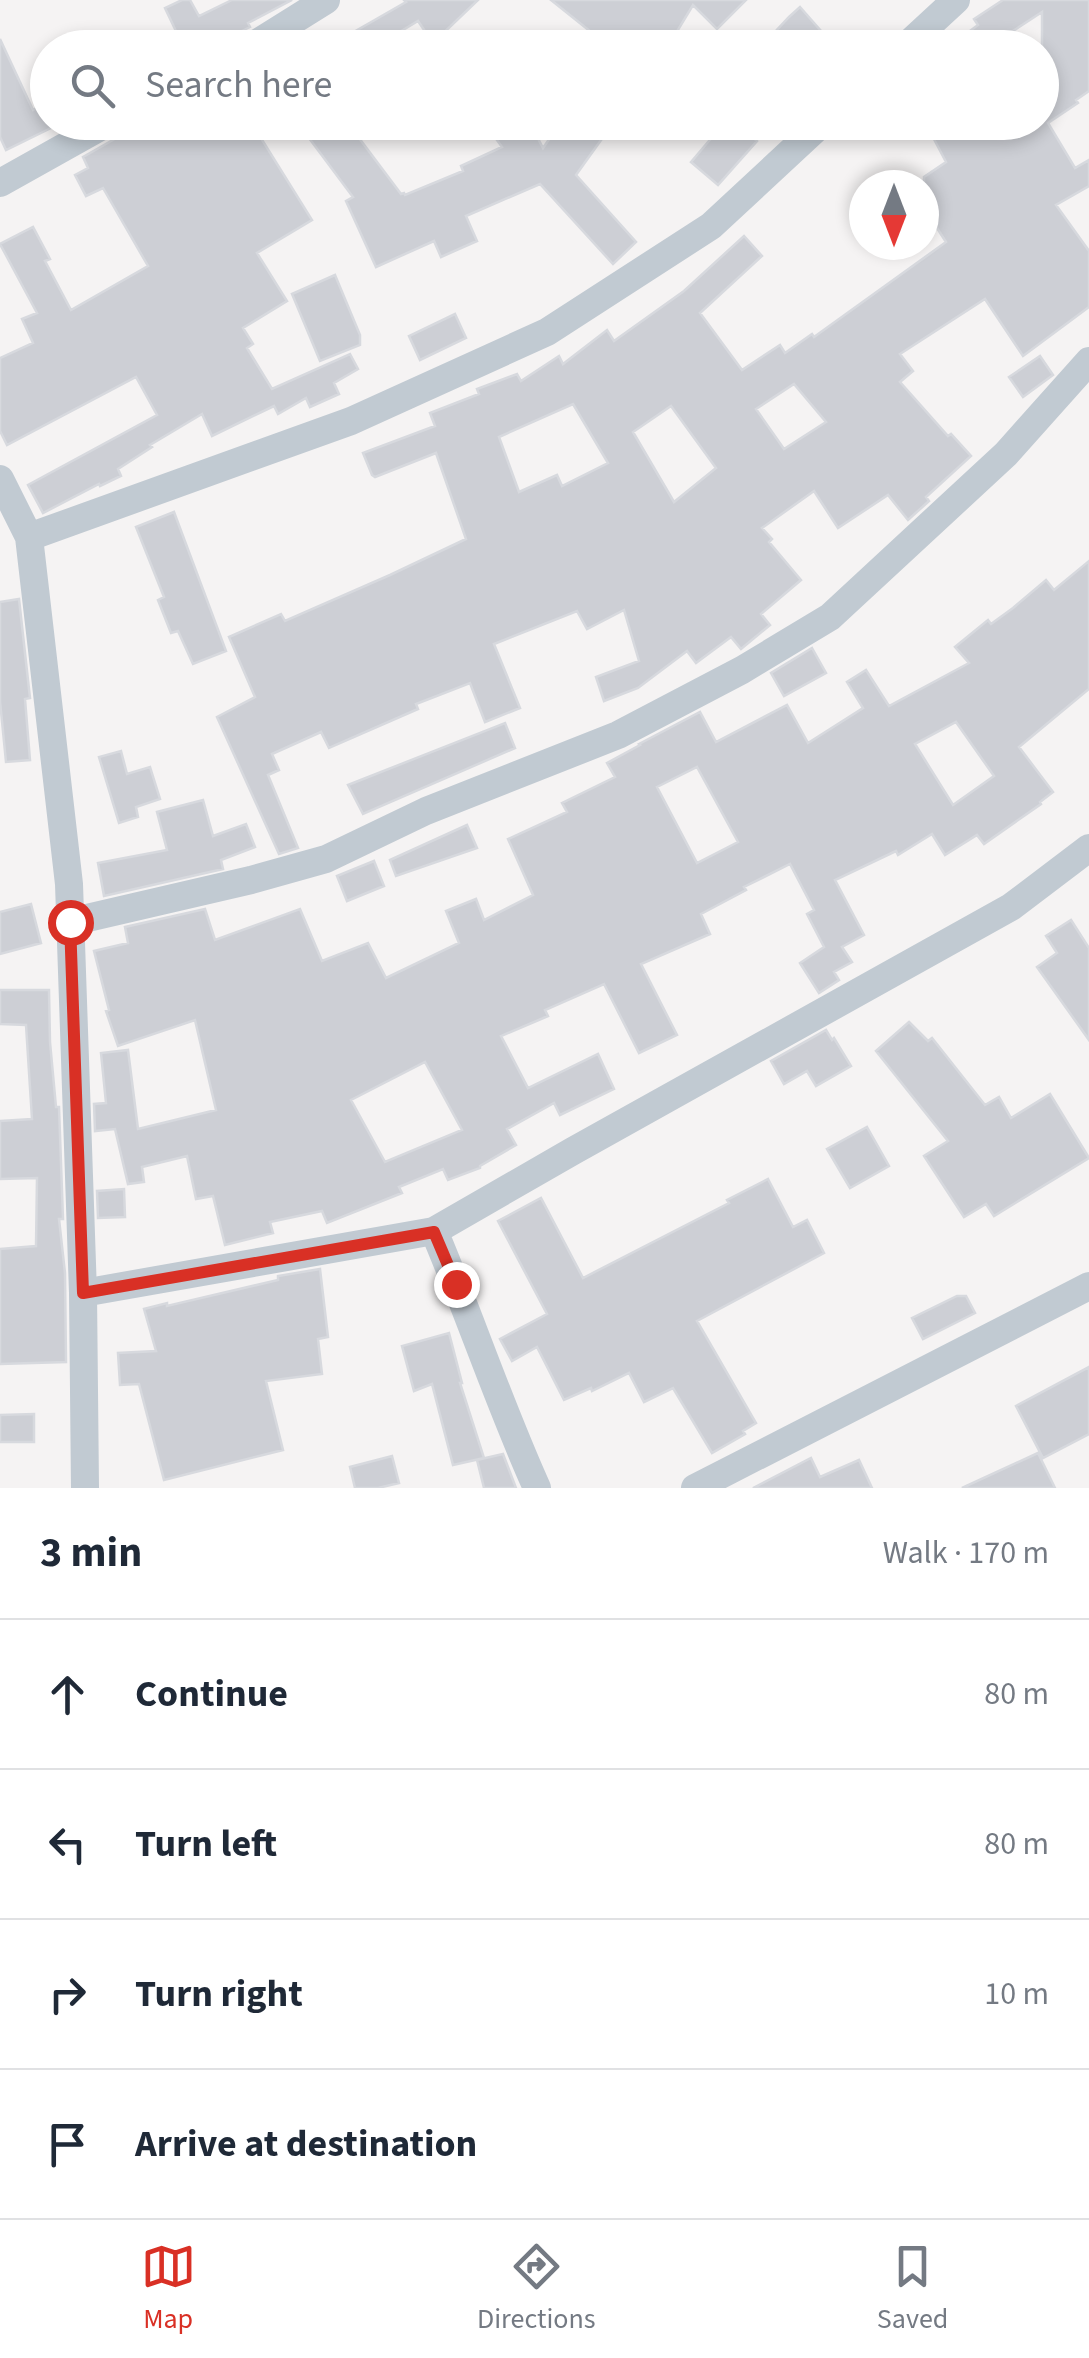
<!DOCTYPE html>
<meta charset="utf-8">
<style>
:root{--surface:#fff;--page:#f2f2f3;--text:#1f2937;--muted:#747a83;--line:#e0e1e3;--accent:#d93025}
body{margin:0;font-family:"Source Sans 3",sans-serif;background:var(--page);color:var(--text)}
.compass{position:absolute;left:849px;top:170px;width:90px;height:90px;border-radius:50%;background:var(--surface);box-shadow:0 5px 15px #0003;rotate:180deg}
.stop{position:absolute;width:30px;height:30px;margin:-22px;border:8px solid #d93025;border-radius:50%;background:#fff}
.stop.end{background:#d93025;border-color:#fff;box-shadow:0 2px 10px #0008}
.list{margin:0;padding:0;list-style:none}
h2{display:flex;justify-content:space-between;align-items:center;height:130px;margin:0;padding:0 40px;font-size:42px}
h2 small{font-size:32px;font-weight:400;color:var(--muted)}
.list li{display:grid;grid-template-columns:65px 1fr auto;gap:30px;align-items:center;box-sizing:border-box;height:150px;padding:0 40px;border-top:2px solid var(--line)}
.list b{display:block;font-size:38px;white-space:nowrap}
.list em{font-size:32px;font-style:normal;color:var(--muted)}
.icon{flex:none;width:55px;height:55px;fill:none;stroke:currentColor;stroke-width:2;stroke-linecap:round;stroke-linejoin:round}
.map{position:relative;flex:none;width:1089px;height:1488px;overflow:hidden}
.search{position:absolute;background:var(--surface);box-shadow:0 5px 15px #0003;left:30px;right:30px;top:30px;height:110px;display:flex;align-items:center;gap:25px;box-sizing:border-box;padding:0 35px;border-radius:55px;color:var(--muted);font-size:38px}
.sheet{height:730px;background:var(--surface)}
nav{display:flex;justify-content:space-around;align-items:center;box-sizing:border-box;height:140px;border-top:2px solid var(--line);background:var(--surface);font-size:28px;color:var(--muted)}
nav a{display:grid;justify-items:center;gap:5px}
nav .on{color:var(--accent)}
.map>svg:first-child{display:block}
</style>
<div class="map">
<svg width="1089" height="1488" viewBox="0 0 1089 1488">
<rect width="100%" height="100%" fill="#f5f3f3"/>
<path fill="#cdcfd5" stroke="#d7d9de" stroke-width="2.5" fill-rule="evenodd" d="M 182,0 L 190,0 L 199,16 L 232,0 L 292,0 L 248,23 L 250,27 L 248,28 L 207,48 L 184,48 L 165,8 Z
M 404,0 L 478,0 L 433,43 L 418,21 L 373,48 L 326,48 L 406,2 Z
M 551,0 L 746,0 L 717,29 L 693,5 L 667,48 L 611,48 Z
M 1003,0 L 1089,0 L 1089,91 L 1076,100 L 1078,103 L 1048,123 L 1075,168 L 1089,160 L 1089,186 L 1056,205 L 1089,251 L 1089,307 L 1023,356 L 985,299 L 900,354 L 913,371 L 900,382 L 948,436 L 951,434 L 971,456 L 926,497 L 929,501 L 908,520 L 888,495 L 838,528 L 814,491 L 762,528 L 772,539 L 769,542 L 801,580 L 761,614 L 770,625 L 741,649 L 731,637 L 696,663 L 687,651 L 638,688 L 604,701 L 596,677 L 639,661 L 624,610 L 587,629 L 577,611 L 494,644 L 520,708 L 485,722 L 470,683 L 416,704 L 418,709 L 329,748 L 321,732 L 272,754 L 279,770 L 268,775 L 298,848 L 279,854 L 217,717 L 255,697 L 229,637 L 281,614 L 285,621 L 390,575 L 466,539 L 436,453 L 375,477 L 372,475 L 363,453 L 435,426 L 430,413 L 479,394 L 477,389 L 517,374 L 521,381 L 559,356 L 563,364 L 607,330 L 614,341 L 684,291 L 744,236 L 762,256 L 700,313 L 742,370 L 780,345 L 785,353 L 812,334 L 814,337 L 946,242 L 924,208 L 924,177 L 946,162 L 925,122 L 1042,122 L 1042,12 L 987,48 L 947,48 L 978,25 L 974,19 ZM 794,384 L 826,422 L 784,449 L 756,409 ZM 573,404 L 608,463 L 562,486 L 557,475 L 519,492 L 499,437 ZM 671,406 L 716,468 L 674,502 L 633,432 Z
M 800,7 L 836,48 L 760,48 L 789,17 Z
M 0,39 L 33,110 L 40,106 L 51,128 L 6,150 L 0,137 Z
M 126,122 L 251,122 L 312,220 L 257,253 L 287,301 L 243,328 L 253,344 L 247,348 L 272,389 L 350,354 L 358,369 L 334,383 L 339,394 L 310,407 L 306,398 L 278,414 L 274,406 L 212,436 L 202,414 L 150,445 L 152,447 L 118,469 L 121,476 L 100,486 L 99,484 L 43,513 L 28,485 L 157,415 L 136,377 L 7,445 L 0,431 L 0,358 L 33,343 L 22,319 L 37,313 L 0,244 L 33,227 L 50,259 L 45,261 L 71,310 L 148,266 L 103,188 L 86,196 L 75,175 L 88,168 L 83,157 L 118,137 L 124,130 Z
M 297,122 L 347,122 L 401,194 L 404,193 L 405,195 L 463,171 L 461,166 L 502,147 L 484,122 L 520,122 L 527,132 L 533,129 L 543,148 L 561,122 L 614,122 L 576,175 L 636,242 L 613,264 L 540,184 L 466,216 L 477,241 L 441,257 L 434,241 L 376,267 L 346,201 L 353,197 Z
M 725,122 L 735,122 L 757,141 L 718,185 L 691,162 Z
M 335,275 L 360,335 L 360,345 L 320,361 L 292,294 Z
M 455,314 L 466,338 L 420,360 L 409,336 Z
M 1040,356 L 1053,375 L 1023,397 L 1009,377 Z
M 174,512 L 226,651 L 193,664 L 178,631 L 171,633 L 158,600 L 164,597 L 136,527 Z
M 1089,561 L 1089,689 L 1019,747 L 1053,792 L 1040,802 L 1041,804 L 984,844 L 977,835 L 945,855 L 932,834 L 898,855 L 896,851 L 835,880 L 864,935 L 842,947 L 852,962 L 834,972 L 839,980 L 819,993 L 800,963 L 824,947 L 807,914 L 814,910 L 790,864 L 744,887 L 746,890 L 701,914 L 710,934 L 641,964 L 677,1035 L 639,1053 L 604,984 L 545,1010 L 548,1016 L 501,1036 L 528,1088 L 598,1054 L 614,1089 L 560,1115 L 554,1103 L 507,1129 L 516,1145 L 480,1166 L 480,1168 L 448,1180 L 443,1169 L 399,1187 L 402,1193 L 327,1223 L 322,1211 L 270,1222 L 273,1233 L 225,1245 L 213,1196 L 196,1199 L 187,1156 L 142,1167 L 144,1182 L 128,1184 L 115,1129 L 95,1131 L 94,1104 L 106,1103 L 101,1053 L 128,1050 L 138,1129 L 216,1110 L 195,1020 L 118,1046 L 106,1011 L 109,1010 L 94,951 L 128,943 L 125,927 L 205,909 L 215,940 L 300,909 L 322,961 L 368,943 L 386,978 L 459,943 L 446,911 L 476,899 L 484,920 L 533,895 L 508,839 L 567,812 L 562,803 L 615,777 L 607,763 L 640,745 L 639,744 L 700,712 L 716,742 L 787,705 L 808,743 L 863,708 L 847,682 L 866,670 L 889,706 L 969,663 L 955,647 L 988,620 L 991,624 L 1013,608 L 1046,580 L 1054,590 ZM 956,722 L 994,776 L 953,805 L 915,744 ZM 697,767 L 738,842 L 697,863 L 657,787 ZM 425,1062 L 462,1130 L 385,1162 L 351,1100 Z
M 19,599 L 30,698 L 25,699 L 30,760 L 6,762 L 0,701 L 0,602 Z
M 812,648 L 826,673 L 784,696 L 771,673 Z
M 505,723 L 515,748 L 363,814 L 348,785 Z
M 121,751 L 127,774 L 150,767 L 160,799 L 136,807 L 138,817 L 119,823 L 99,757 Z
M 203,800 L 213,836 L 246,824 L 255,847 L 221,860 L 223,869 L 104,896 L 98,863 L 167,850 L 157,812 Z
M 467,825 L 477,848 L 396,876 L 390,860 Z
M 374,861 L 384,886 L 347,901 L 337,876 Z
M 31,904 L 41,943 L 0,954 L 0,912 Z
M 1071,920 L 1089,948 L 1089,1040 L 1037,967 L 1057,953 L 1046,936 Z
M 0,990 L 49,990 L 50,1042 L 56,1107 L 59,1107 L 63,1219 L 59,1219 L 65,1273 L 66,1362 L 0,1364 L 0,1249 L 36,1246 L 37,1178 L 0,1179 L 0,1121 L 32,1119 L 26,1025 L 0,1024 Z
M 909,1022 L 928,1041 L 932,1038 L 985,1105 L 999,1097 L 1011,1118 L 1050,1094 L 1089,1158 L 994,1216 L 986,1204 L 964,1217 L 924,1156 L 948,1141 L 876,1051 Z
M 826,1030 L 832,1040 L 834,1038 L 851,1066 L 816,1086 L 807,1071 L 784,1084 L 771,1061 Z
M 867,1127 L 889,1166 L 850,1188 L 827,1149 Z
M 768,1179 L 793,1227 L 807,1220 L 824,1253 L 697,1321 L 756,1423 L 743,1431 L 745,1434 L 712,1453 L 673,1388 L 644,1402 L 629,1373 L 592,1391 L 591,1388 L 564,1400 L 537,1347 L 512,1361 L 500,1339 L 547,1314 L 498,1221 L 541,1198 L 583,1278 L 729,1203 L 727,1200 Z
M 124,1189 L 125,1217 L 98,1218 L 97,1191 Z
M 320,1269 L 328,1337 L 318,1339 L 322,1374 L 266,1381 L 283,1450 L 164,1480 L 139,1384 L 120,1385 L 118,1353 L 156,1351 L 144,1309 L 167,1303 L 167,1306 L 278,1280 L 278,1276 Z
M 957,1296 L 966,1296 L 975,1313 L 923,1339 L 912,1318 Z
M 449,1333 L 462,1383 L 460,1383 L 484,1458 L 453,1465 L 432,1384 L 414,1391 L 402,1346 Z
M 1089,1367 L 1089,1434 L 1043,1458 L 1016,1406 Z
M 34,1414 L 34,1442 L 0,1442 L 0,1415 Z
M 1038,1453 L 1055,1488 L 962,1488 Z
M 503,1454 L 516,1488 L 484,1488 L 477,1460 Z
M 392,1456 L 399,1483 L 378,1488 L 355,1488 L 350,1467 Z
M 811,1458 L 820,1477 L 859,1460 L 872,1488 L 753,1488 Z"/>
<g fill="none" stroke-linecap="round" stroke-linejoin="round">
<path stroke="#c1cad2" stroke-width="28" d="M 249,48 L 326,0
M 904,48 L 956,0
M 0,183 L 109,122
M 0,479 L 29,537 L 69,884 L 83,1293 L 85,1488
M 29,537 L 351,421 L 547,332 L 711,226 L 823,122
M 70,922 L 251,880 L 326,859 L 426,811 L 618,735 L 742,670 L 830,617 L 1006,454 L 1089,361
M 434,1231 C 470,1316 499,1404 537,1488
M 83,1293 L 434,1231 L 573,1151 L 1011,907 L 1089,848
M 695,1488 L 1089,1286"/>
</g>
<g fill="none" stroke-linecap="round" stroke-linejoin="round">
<path stroke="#d93025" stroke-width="12" d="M 70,922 L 83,1293 L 434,1232 L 456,1284"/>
</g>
</svg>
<svg class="compass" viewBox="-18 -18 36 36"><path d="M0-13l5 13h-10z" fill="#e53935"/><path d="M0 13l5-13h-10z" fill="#747a83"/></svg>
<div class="stop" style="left:70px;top:922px"></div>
<div class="stop end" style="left:456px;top:1284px"></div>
<div class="search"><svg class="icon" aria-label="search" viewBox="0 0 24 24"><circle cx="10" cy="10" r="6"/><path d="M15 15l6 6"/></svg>Search here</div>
</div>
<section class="sheet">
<h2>3 min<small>Walk · 170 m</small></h2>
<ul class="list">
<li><svg class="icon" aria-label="ahead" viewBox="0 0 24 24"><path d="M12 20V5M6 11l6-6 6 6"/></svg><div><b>Continue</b></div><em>80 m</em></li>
<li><svg class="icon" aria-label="left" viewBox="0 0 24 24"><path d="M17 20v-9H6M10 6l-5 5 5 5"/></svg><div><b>Turn left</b></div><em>80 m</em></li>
<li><svg class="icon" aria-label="right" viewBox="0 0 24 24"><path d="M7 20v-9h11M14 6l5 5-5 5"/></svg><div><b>Turn right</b></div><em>10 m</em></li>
<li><svg class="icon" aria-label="arrive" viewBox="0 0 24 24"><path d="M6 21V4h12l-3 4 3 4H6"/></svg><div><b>Arrive at destination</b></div></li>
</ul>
</section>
<nav>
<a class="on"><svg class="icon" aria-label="map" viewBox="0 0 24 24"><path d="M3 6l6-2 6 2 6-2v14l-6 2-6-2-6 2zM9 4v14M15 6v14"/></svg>Map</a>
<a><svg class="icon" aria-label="directions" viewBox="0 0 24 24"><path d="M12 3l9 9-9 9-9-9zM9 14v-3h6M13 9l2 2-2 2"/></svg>Directions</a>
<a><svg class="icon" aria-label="saved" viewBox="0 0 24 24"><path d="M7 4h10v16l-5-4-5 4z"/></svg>Saved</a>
</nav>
